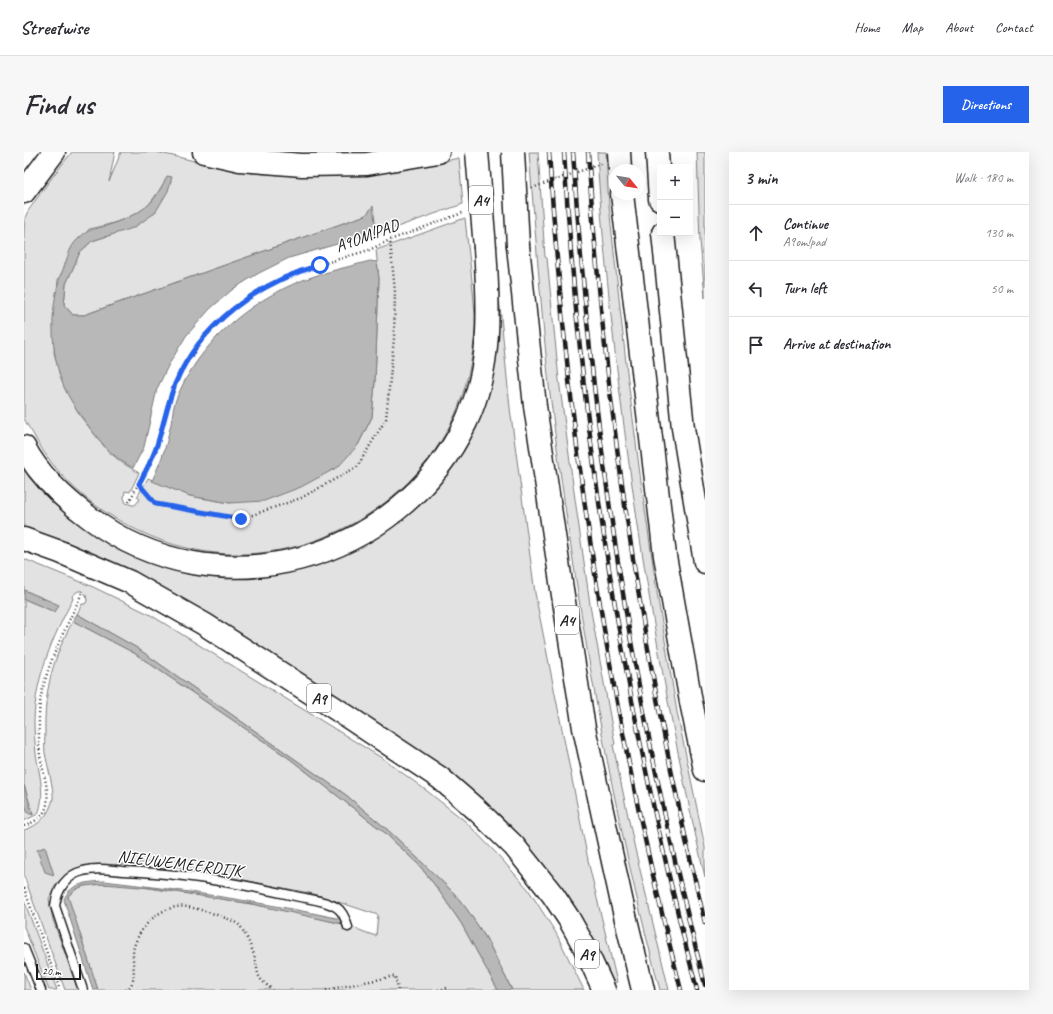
<!DOCTYPE html>
<meta charset="utf-8">
<style>
:root{--surface:#fff;--page:#f7f7f7;--text:#2b2b33;--muted:#7c7c81;--line:#e1e1e2;--accent:#2563eb}
body{margin:0;font-family:Caveat,sans-serif;background:var(--page);color:var(--text)}
.controls{position:absolute;right:12px;top:12px;display:grid;overflow:hidden;border-radius:0px;box-shadow:0 4px 16px #0002}
.controls button{width:36px;height:36px;display:grid;place-items:center;padding:0;border:0;border-bottom:1px solid var(--line);background:var(--surface);color:var(--text);font:20px sans-serif}
.compass{position:absolute;left:585px;top:12px;width:36px;height:36px;border-radius:50%;background:var(--surface);box-shadow:0 4px 16px #0002;rotate:120deg}
.scale{position:absolute;left:12px;bottom:10px;width:45px;box-sizing:border-box;padding-left:4px;border:2px solid #1c1c1c;border-top:0;font-size:11px;line-height:14px;white-space:nowrap;color:#1c1c1c;-webkit-text-stroke:3px #fff;paint-order:stroke}
.stop{position:absolute;width:12px;height:12px;margin:-9px;border:3px solid #2563eb;border-radius:50%;background:#fff}
.stop.end{background:#2563eb;border-color:#fff;box-shadow:0 1px 4px #0008}
.list{margin:0;padding:0;list-style:none}
h2{display:flex;justify-content:space-between;align-items:center;height:52px;margin:0;padding:0 16px;font-size:17px}
h2 small{font-size:13px;font-weight:400;color:var(--muted)}
.list li{display:grid;grid-template-columns:26px 1fr auto;gap:12px;align-items:center;box-sizing:border-box;height:56px;padding:0 16px;border-top:1px solid var(--line)}
.list b{display:block;font-size:15px;white-space:nowrap}
.list p{margin:0;font-size:13px;white-space:nowrap;color:var(--muted)}
.list em{font-size:13px;font-style:normal;color:var(--muted)}
.icon{flex:none;width:22px;height:22px;fill:none;stroke:currentColor;stroke-width:2;stroke-linecap:round;stroke-linejoin:round}
.map{position:relative;flex:none;width:681px;height:838px;overflow:hidden;border-radius:0px}
header{display:flex;align-items:center;gap:24px;box-sizing:border-box;height:56px;padding:0 20px;background:var(--surface);border-bottom:1px solid var(--line)}
header strong{font-size:19px}
nav{display:flex;gap:22px;margin-inline-start:auto;font-size:14px}
.intro{display:flex;align-items:center;justify-content:space-between;box-sizing:border-box;height:96px;padding:0 24px}
h1{margin:0;font-size:28px}
.button{padding:10px 18px;border-radius:0px;background:var(--accent);color:#fff;font-size:14px;font-weight:700}
main{display:flex;gap:24px;padding:0 24px}
aside{flex:1;background:var(--surface);border-radius:0px;box-shadow:0 4px 16px #0002}
.map>svg:first-child{display:block}
</style>
<header>
<strong>Streetwise</strong>
<nav><a>Home</a><a>Map</a><a>About</a><a>Contact</a></nav>
</header>
<div class="intro"><h1>Find us</h1><a class="button">Directions</a></div>
<main>
<div class="map">
<svg width="681" height="838" viewBox="0 0 681 838">
<rect width="100%" height="100%" fill="#fff"/>
<filter id="ink" filterUnits="userSpaceOnUse"><feTurbulence type="fractalNoise" baseFrequency=".025" numOctaves="2"/><feDisplacementMap in="SourceGraphic" scale="8" xChannelSelector="R" yChannelSelector="G"/><feConvolveMatrix kernelMatrix="1 2 1 2 8 2 1 2 1" color-interpolation-filters="sRGB"/></filter>
<g filter="url(#ink)">
<path fill="#e2e2e2" stroke="#7f7f7f" fill-rule="evenodd" d="M 48,0 L 91,0 L 85,30 L 97,0 L 132,0 L 201,16 L 227,21 L 272,24 L 349,21 L 382,17 L 435,6 L 439,52 L 353,82 L 352,77 L 342,63 L 60,163 L 49,163 L 40,153 L 42,132 L 56,100 L 68,89 L 86,83 L 131,61 L 144,24 C 138,34 132,44 125,52 C 113,65 82,74 65,77 L 34,127 L 30,201 L 40,235 L 57,265 L 83,298 L 97,310 L 115,321 L 106,340 L 101,339 L 100,346 L 102,351 L 108,353 L 111,353 L 116,347 L 113,345 L 124,326 L 166,344 L 206,351 L 334,293 L 348,265 L 351,230 L 355,127 L 352,98 L 441,66 C 444,98 449,130 451,163 C 452,193 445,225 435,253 C 395,357 272,423 163,396 C 129,388 99,373 71,353 C 44,333 23,309 8,280 C 5,276 2,271 0,266 C 0,259 0,249 0,241 C 0,217 0,193 0,169 C 0,145 0,121 0,97 C 0,88 0,75 1,67 C 2,60 8,54 11,49 C 23,32 35,16 48,0 Z
M 505,0 L 514,0 L 521,105 L 523,106 L 535,228 L 550,340 L 567,459 L 591,592 L 589,593 L 611,697 L 645,838 L 636,838 C 600,703 573,566 552,428 C 542,364 533,299 525,234 C 517,156 511,78 505,0 Z
M 573,0 L 582,0 L 585,54 L 603,220 L 617,330 L 634,447 L 653,560 L 681,695 L 681,725 C 639,543 608,359 588,173 C 582,115 576,58 573,0 Z
M 673,0 L 681,0 L 681,146 L 676,89 Z
M 470,94 L 486,256 L 511,441 L 565,713 L 593,830 L 590,831 L 562,777 L 545,746 L 531,727 L 506,697 L 477,664 L 424,619 L 364,577 L 151,444 L 42,392 L 0,376 L 0,309 L 94,393 L 286,412 L 433,301 Z
M 0,407 L 67,434 L 125,462 L 361,608 L 403,639 L 441,669 L 473,702 L 504,737 L 532,781 L 560,838 L 488,838 L 462,786 L 442,756 L 429,740 L 365,679 L 322,643 L 113,496 L 53,462 L 58,452 L 61,452 L 63,449 L 62,443 L 58,439 L 54,439 L 48,444 L 49,447 C 29,485 11,525 10,569 C 10,580 11,591 12,602 C 15,622 22,643 14,662 L 0,669 L 0,651 L 4,661 L 9,662 L 0,633 L 0,447 L 31,460 L 34,453 L 0,438 Z
M 49,469 L 110,501 L 266,607 L 360,680 L 395,713 L 413,736 L 437,771 L 474,838 L 74,838 L 45,749 L 44,744 C 49,739 53,736 60,734 C 84,729 120,735 144,739 C 203,747 261,757 318,772 C 330,775 341,781 352,784 L 354,763 L 290,742 L 130,710 L 60,715 L 48,720 L 32,732 L 25,747 L 29,768 L 54,838 L 41,838 L 0,724 L 0,678 C 15,674 26,662 29,646 C 30,637 23,612 21,601 C 20,594 21,587 21,580 C 20,539 29,505 49,469 ZM 20,695 L 21,695 L 29,723 L 13,699 Z
M 0,748 L 33,838 L 25,838 L 0,775 Z
M 0,820 L 7,838 L 0,838 Z"/>
<path fill="#b8b8b8" stroke="#7a7a7a" d="M 143,24 L 148,25 L 144,39 L 131,61 L 109,76 L 68,89 L 56,100 L 42,132 L 40,153 L 49,163 L 60,163 L 342,63 L 349,54 L 352,77 L 320,90 L 265,106 L 235,121 L 209,137 L 186,157 L 162,184 L 144,214 L 133,237 L 120,295 L 109,316 C 91,306 81,296 69,280 C 58,266 48,252 41,237 C 25,204 25,148 40,115 C 43,107 46,94 53,88 C 66,75 70,78 85,73 C 98,68 112,63 123,54 C 132,47 138,34 143,24 Z
M 346,109 L 353,110 L 355,127 L 351,230 L 348,265 L 334,293 L 314,315 L 277,335 L 240,349 L 206,351 L 166,344 L 128,329 C 135,313 142,297 145,280 C 148,271 148,260 151,250 C 173,193 223,150 279,128 C 300,120 324,115 346,109 Z
M 0,438 L 35,453 L 31,460 L 0,447 Z
M 53,462 L 113,496 L 322,643 L 365,679 L 429,740 L 442,756 L 462,786 L 488,838 L 474,838 L 437,771 L 413,736 L 395,713 L 360,680 L 266,607 L 110,501 L 49,469 Z
M 0,633 L 9,663 L 4,661 L 0,651 Z
M 21,695 L 30,723 L 21,720 L 13,698 Z
M 80,729 C 159,738 238,750 317,767 L 319,772 L 228,752 L 127,736 L 80,732 L 59,734 L 51,738 L 44,744 L 74,838 L 69,838 L 40,748 C 45,731 65,730 80,729 Z"/>
<g fill="none" stroke-linecap="round" stroke-linejoin="round">
<g stroke="#1c1c1c" stroke-width="11">
<path id="lane" d="M 0,796 L 17,838
M 59,838 L 31,754 C 33,738 42,723 59,719 C 72,715 87,718 99,719 C 157,721 214,731 271,744 C 284,747 300,748 312,755 C 319,759 322,768 324,775"/>
</g>
<g stroke="#1c1c1c" stroke-width="25">
<path id="highway" d="M 180,0 L 216,8 L 278,13 L 343,12 L 414,0
M 633,0 L 636,47
M 0,40 L 30,0
M 598,42 L 641,404 L 667,550 L 681,618
M 639,81 L 659,276 L 681,410
M 494,94 L 511,254 L 538,437 L 560,576 L 598,751 L 619,838
M 0,295 C 15,323 40,347 66,366 C 192,461 374,411 442,270 C 468,215 465,156 461,96
M 0,387 L 36,400 L 106,430 L 180,472 L 309,555 L 416,626 L 454,659 L 490,694 L 529,743 L 545,767 L 560,794 L 580,838"/>
</g>
<path stroke="#1c1c1c" stroke-width="2.5" stroke-dasharray="1 3" stroke-linecap="butt" d="M 508,36 L 579,11
M 115,332 L 132,352 L 217,367 L 277,346 L 333,315 L 362,267 L 370,186 L 371,140 L 366,88
M 105,350 L 132,297 L 146,245 L 157,219 L 179,187 L 194,170 L 212,154 L 237,137 L 275,119 L 345,98 L 366,88 L 441,60
M 0,674 C 11,670 21,664 23,652 C 26,635 15,610 15,592 C 15,575 14,556 18,540 C 26,505 43,474 58,441
M 0,736 L 36,838
M 102,838 C 116,829 106,810 110,795 C 116,773 139,751 164,755 C 173,756 209,767 215,773 C 220,778 228,796 230,803 C 236,824 230,824 249,838
M 302,838 L 371,824 L 374,838
M 414,838 L 423,836"/>
<use href="#lane" stroke="#fff" stroke-width="8"/>
<use href="#highway" stroke="#fff" stroke-width="22"/>
<g stroke="#1c1c1c" stroke-width="4.5">
<path id="rail" d="M 525,0 C 543,283 586,564 657,838
M 540,0 C 556,282 602,564 673,838
M 549,0 C 567,281 611,561 681,833
M 564,0 C 581,260 620,517 681,771"/>
</g>
<use href="#rail" stroke="#fff" stroke-width="3" stroke-dasharray="9" stroke-linecap="butt"/>
<g stroke="#1c1c1c" stroke-width="25" stroke-linecap="butt">
<path id="highway-bridge" d="M 453,0 L 461,96
M 489,0 L 494,94
M 595,0 L 596,18"/>
</g>
<use href="#highway-bridge" stroke="#fff" stroke-width="22"/>
</g>
</g>
<g fill="none" stroke-linecap="round" stroke-linejoin="round" filter="url(#ink)">
<path stroke="#2563eb" stroke-width="5" d="M 217,367 L 132,352 L 115,332 C 121,320 128,308 132,296 C 139,275 143,253 151,232 C 176,172 235,130 296,113"/>
</g>
<g text-anchor="middle" stroke-width="3" stroke-linejoin="round" paint-order="stroke">
<g fill="#fff" stroke="#606060" stroke-width="1">
<rect x="445" y="34" width="24" height="28" rx="3"/>
<rect x="531" y="454" width="24" height="28" rx="3"/>
<rect x="283" y="532" width="24" height="28" rx="3"/>
<rect x="551" y="788" width="24" height="28" rx="3"/>
</g>
<g font-size="16" font-weight="bold" fill="#1c1c1c">
<text x="457" y="54">A4</text>
<text x="543" y="474">A4</text>
<text x="295" y="552">A9</text>
<text x="563" y="808">A9</text>
</g>
<g font-size="17" fill="#1c1c1c" stroke="#fff">
<text transform="translate(343 83) rotate(-20)" y="6">A9OM!PAD</text>
<text transform="translate(156 711) rotate(7)" y="6">NIEUWEMEERDIJK</text>
</g>
</g>
</svg>
<div class="controls">
<button>+</button>
<button>−</button>
</div>
<svg class="compass" viewBox="-18 -18 36 36"><path d="M0-13l5 13h-10z" fill="#e53935"/><path d="M0 13l5-13h-10z" fill="#7c7c81"/></svg>
<div class="scale">20 m</div>
<div class="stop" style="left:296px;top:113px"></div>
<div class="stop end" style="left:217px;top:367px"></div>
</div>
<aside>
<h2>3 min<small>Walk · 180 m</small></h2>
<ul class="list">
<li><svg class="icon" aria-label="ahead" viewBox="0 0 24 24"><path d="M12 20V5M6 11l6-6 6 6"/></svg><div><b>Continue</b><p>A9om!pad</p></div><em>130 m</em></li>
<li><svg class="icon" aria-label="left" viewBox="0 0 24 24"><path d="M17 20v-9H6M10 6l-5 5 5 5"/></svg><div><b>Turn left</b></div><em>50 m</em></li>
<li><svg class="icon" aria-label="arrive" viewBox="0 0 24 24"><path d="M6 21V4h12l-3 4 3 4H6"/></svg><div><b>Arrive at destination</b></div></li>
</ul>
</aside>
</main>
